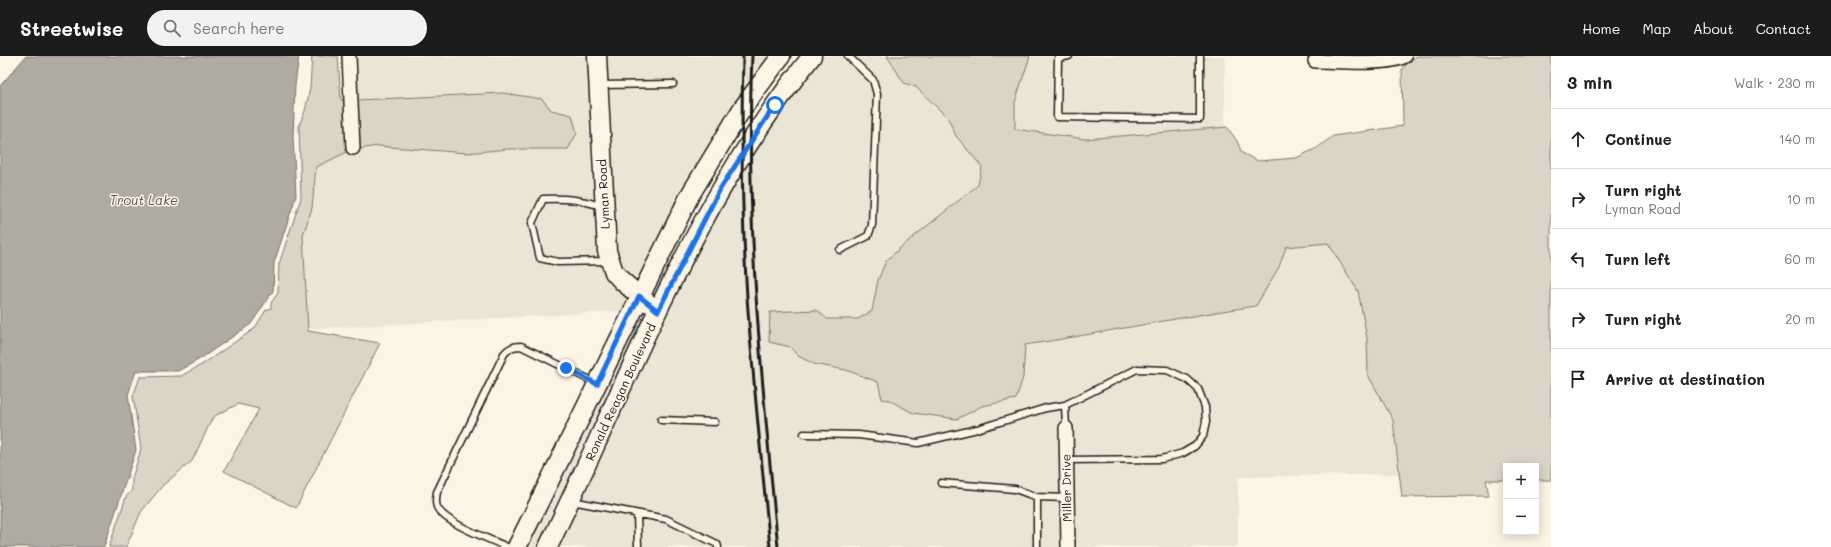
<!DOCTYPE html>
<meta charset="utf-8">
<style>
:root{--surface:#fff;--page:#f2f2f2;--text:#202124;--muted:#757577;--line:#e0e0e0;--accent:#1c1c1c}
body{margin:0;font-family:Mali,sans-serif;background:var(--page);color:var(--text)}
.controls{position:absolute;right:12px;bottom:12px;display:grid;overflow:hidden;border-radius:0px;box-shadow:0 2px 10px #0003}
.controls button{width:36px;height:36px;display:grid;place-items:center;padding:0;border:0;border-bottom:1px solid var(--line);background:var(--surface);color:var(--text);font:20px sans-serif}
.stop{position:absolute;width:12px;height:12px;margin:-9px;border:3px solid #1a73e8;border-radius:50%;background:#fff}
.stop.end{background:#1a73e8;border-color:#fff;box-shadow:0 1px 4px #0008}
.list{margin:0;padding:0;list-style:none}
h2{display:flex;justify-content:space-between;align-items:center;height:52px;margin:0;padding:0 16px;font-size:17px}
h2 small{font-size:13px;font-weight:400;color:var(--muted)}
.list li{display:grid;grid-template-columns:26px 1fr auto;gap:12px;align-items:center;box-sizing:border-box;height:60px;padding:0 16px;border-top:1px solid var(--line)}
.list b{display:block;font-size:15px;white-space:nowrap}
.list p{margin:0;font-size:13px;white-space:nowrap;color:var(--muted)}
.list em{font-size:13px;font-style:normal;color:var(--muted)}
.icon{flex:none;width:22px;height:22px;fill:none;stroke:currentColor;stroke-width:2;stroke-linecap:round;stroke-linejoin:round}
.map{position:relative;flex:none;width:1551px;height:491px;overflow:hidden}
header{display:flex;align-items:center;gap:24px;box-sizing:border-box;height:56px;padding:0 20px;background:var(--accent);color:#fff}
header strong{font-size:19px}
nav{display:flex;gap:22px;margin-inline-start:auto;font-size:14px}
.search{width:280px;height:36px;background:var(--page);display:flex;align-items:center;gap:10px;box-sizing:border-box;padding:0 14px;border-radius:22px;color:var(--muted);font-size:15px}
main{display:flex}
aside{flex:1;background:var(--surface)}
.map>svg:first-child{display:block}
</style>
<header>
<strong>Streetwise</strong>
<div class="search"><svg class="icon" aria-label="search" viewBox="0 0 24 24"><circle cx="10" cy="10" r="6"/><path d="M15 15l6 6"/></svg>Search here</div>
<nav><a>Home</a><a>Map</a><a>About</a><a>Contact</a></nav>
</header>
<main>
<div class="map">
<svg width="1551" height="491" viewBox="0 0 1551 491">
<rect width="100%" height="100%" fill="#fcf5e5"/>
<filter id="ink" filterUnits="userSpaceOnUse"><feTurbulence type="fractalNoise" baseFrequency=".025" numOctaves="2"/><feDisplacementMap in="SourceGraphic" scale="8" xChannelSelector="R" yChannelSelector="G"/><feConvolveMatrix kernelMatrix="1 2 1 2 8 2 1 2 1" color-interpolation-filters="sRGB"/></filter>
<g filter="url(#ink)">
<path fill="#ebe5d6" d="M 355,0 L 591,0 L 602,195 L 632,242 L 625,255 L 308,273 L 303,179 L 312,152 L 316,111 L 343,96 L 347,96 L 347,99 L 359,99 L 359,93 L 378,90 L 467,97 L 507,93 L 568,93 L 572,59 L 550,54 L 542,43 L 503,37 L 357,44 Z
M 602,0 L 773,0 L 637,230 L 625,220 L 613,194 Z
M 820,0 L 887,0 L 904,27 L 916,31 L 948,62 L 956,80 L 982,111 L 978,129 L 901,191 L 874,241 L 872,255 L 858,263 L 827,263 L 820,257 L 769,286 L 790,291 L 798,300 L 814,308 L 846,314 L 878,326 L 882,343 L 889,344 L 913,357 L 957,363 L 982,350 L 1016,343 L 1023,321 L 1025,289 L 1100,277 L 1188,259 L 1279,211 L 1286,191 L 1328,187 L 1358,235 L 1367,282 L 1368,319 L 1393,364 L 1399,418 L 1238,421 L 1238,491 L 1073,491 L 1072,366 L 1060,366 L 1062,491 L 555,491 L 663,258 L 725,137 L 754,90 Z
M 1030,0 L 1225,0 L 1225,71 L 1085,83 L 1015,73 L 1015,46 Z
M 642,250 L 651,257 L 541,491 L 524,491 Z"/>
<path fill="#dbd5c8" stroke="#7c7872" d="M 312,0 L 338,0 L 341,44 L 346,44 L 347,96 L 316,111 L 312,152 L 303,179 L 308,275 L 380,287 L 296,452 L 224,415 L 259,353 L 238,348 L 213,361 L 192,405 L 163,429 L 141,456 L 126,491 L 109,491 L 126,441 L 132,434 L 132,423 L 141,393 L 133,340 L 140,321 L 181,320 L 203,308 L 254,273 L 266,254 L 271,252 L 271,247 L 278,237 L 279,208 L 301,142 L 299,69 L 305,55 L 310,32 Z
M 887,0 L 1030,0 L 1015,46 L 1015,73 L 1085,83 L 1227,71 L 1237,85 L 1242,97 L 1258,105 L 1296,102 L 1317,92 L 1333,80 L 1403,70 L 1402,14 L 1409,5 L 1417,0 L 1551,0 L 1551,424 L 1536,424 L 1536,410 L 1506,410 L 1506,424 L 1486,424 L 1489,440 L 1402,441 L 1393,364 L 1368,319 L 1367,282 L 1358,235 L 1328,187 L 1286,191 L 1279,211 L 1256,250 C 1179,261 1102,277 1025,289 L 1023,321 L 1016,343 L 982,350 L 957,363 L 913,357 L 889,344 L 882,343 L 878,326 L 846,314 L 814,308 L 798,300 L 790,291 L 769,286 L 770,256 L 817,254 L 827,263 L 858,263 L 872,255 L 878,224 L 886,205 L 901,191 L 978,129 L 982,111 L 956,80 L 948,62 L 916,31 L 904,27 Z
M 503,37 L 542,43 L 551,54 L 572,59 L 577,77 L 568,93 L 507,93 L 467,97 L 378,90 L 359,93 L 357,44 Z"/>
<path fill="#b0aba1" stroke="#75726c" d="M 26,0 L 299,0 L 295,29 L 293,81 L 296,140 L 274,207 L 273,235 L 251,268 L 200,303 L 178,315 L 136,315 L 128,339 L 136,394 L 104,491 L 0,491 L 0,30 Z"/>
<g fill="none" stroke-linecap="round" stroke-linejoin="round">
<g stroke="#1c1c1c" stroke-width="9">
<path id="lane" d="M 1069,0 L 1058,2 L 1057,61 L 1200,63 L 1200,0
M 600,29 L 673,28
M 603,151 C 582,143 564,142 543,143 L 532,167 L 540,202 L 558,206 L 609,205
M 840,194 L 868,180 L 872,169 L 877,38 L 873,24 L 848,0
M 661,364 L 715,366
M 1066,372 L 1065,349 L 1137,313 L 1167,314 L 1187,323 L 1198,333 L 1205,351 L 1206,366 L 1203,380 L 1195,390 L 1183,397 L 1162,403 L 1066,404
M 804,378 L 859,379 L 918,387 L 977,373 L 1046,352 L 1065,349
M 941,427 L 1015,433 L 1037,441
M 572,445 L 666,463 L 717,488 L 718,491
M 637,458 L 638,491
M 507,491 C 490,483 444,467 437,451 C 435,446 436,441 437,436 L 504,298 C 509,292 513,290 521,290 L 596,327
M 1037,491 L 1037,441 L 1067,442"/>
</g>
<g stroke="#1c1c1c" stroke-width="16">
<path id="street" d="M 349,0 L 353,92
M 1315,5 C 1336,5 1388,10 1405,0
M 1066,372 L 1068,491"/>
</g>
<g stroke="#1c1c1c" stroke-width="21">
<path id="secondary" d="M 597,0 L 607,195 L 614,216 L 622,225 L 648,247
M 517,491 L 690,139 L 742,53 L 781,0
M 548,491 C 629,324 694,145 812,0"/>
</g>
<use href="#lane" stroke="#fcf5e5" stroke-width="6"/>
<use href="#street" stroke="#fcf5e5" stroke-width="13"/>
<use href="#secondary" stroke="#fcf5e5" stroke-width="18"/>
<path stroke="#1c1c1c" stroke-width="3" d="M 743,0 C 741,81 742,161 747,241 C 753,325 762,408 770,491
M 752,0 C 745,164 762,328 778,491"/>
</g>
</g>
<g fill="none" stroke-linecap="round" stroke-linejoin="round" filter="url(#ink)">
<path stroke="#1a73e8" stroke-width="5" d="M 566,312 L 597,328 L 639,240 L 658,255 L 720,133 L 775,49"/>
</g>
<g text-anchor="middle" stroke-width="3" stroke-linejoin="round" paint-order="stroke">
<g font-size="12" fill="#1c1c1c" stroke="#fcf5e5">
<text transform="translate(604 138) rotate(-93)" y="4">Lyman Road</text>
<text transform="translate(621 336) rotate(-65)" y="4">Ronald Reagan Boulevard</text>
<text transform="translate(1067 432) rotate(-91)" y="4">Miller Drive</text>
</g>
<g font-size="13" font-style="italic" fill="#575551" stroke="#fcf5e5">
<text x="144" y="149">Trout Lake</text>
</g>
</g>
</svg>
<div class="controls">
<button>+</button>
<button>−</button>
</div>
<div class="stop" style="left:775px;top:49px"></div>
<div class="stop end" style="left:566px;top:312px"></div>
</div>
<aside>
<h2>3 min<small>Walk · 230 m</small></h2>
<ul class="list">
<li><svg class="icon" aria-label="ahead" viewBox="0 0 24 24"><path d="M12 20V5M6 11l6-6 6 6"/></svg><div><b>Continue</b></div><em>140 m</em></li>
<li><svg class="icon" aria-label="right" viewBox="0 0 24 24"><path d="M7 20v-9h11M14 6l5 5-5 5"/></svg><div><b>Turn right</b><p>Lyman Road</p></div><em>10 m</em></li>
<li><svg class="icon" aria-label="left" viewBox="0 0 24 24"><path d="M17 20v-9H6M10 6l-5 5 5 5"/></svg><div><b>Turn left</b></div><em>60 m</em></li>
<li><svg class="icon" aria-label="right" viewBox="0 0 24 24"><path d="M7 20v-9h11M14 6l5 5-5 5"/></svg><div><b>Turn right</b></div><em>20 m</em></li>
<li><svg class="icon" aria-label="arrive" viewBox="0 0 24 24"><path d="M6 21V4h12l-3 4 3 4H6"/></svg><div><b>Arrive at destination</b></div></li>
</ul>
</aside>
</main>
